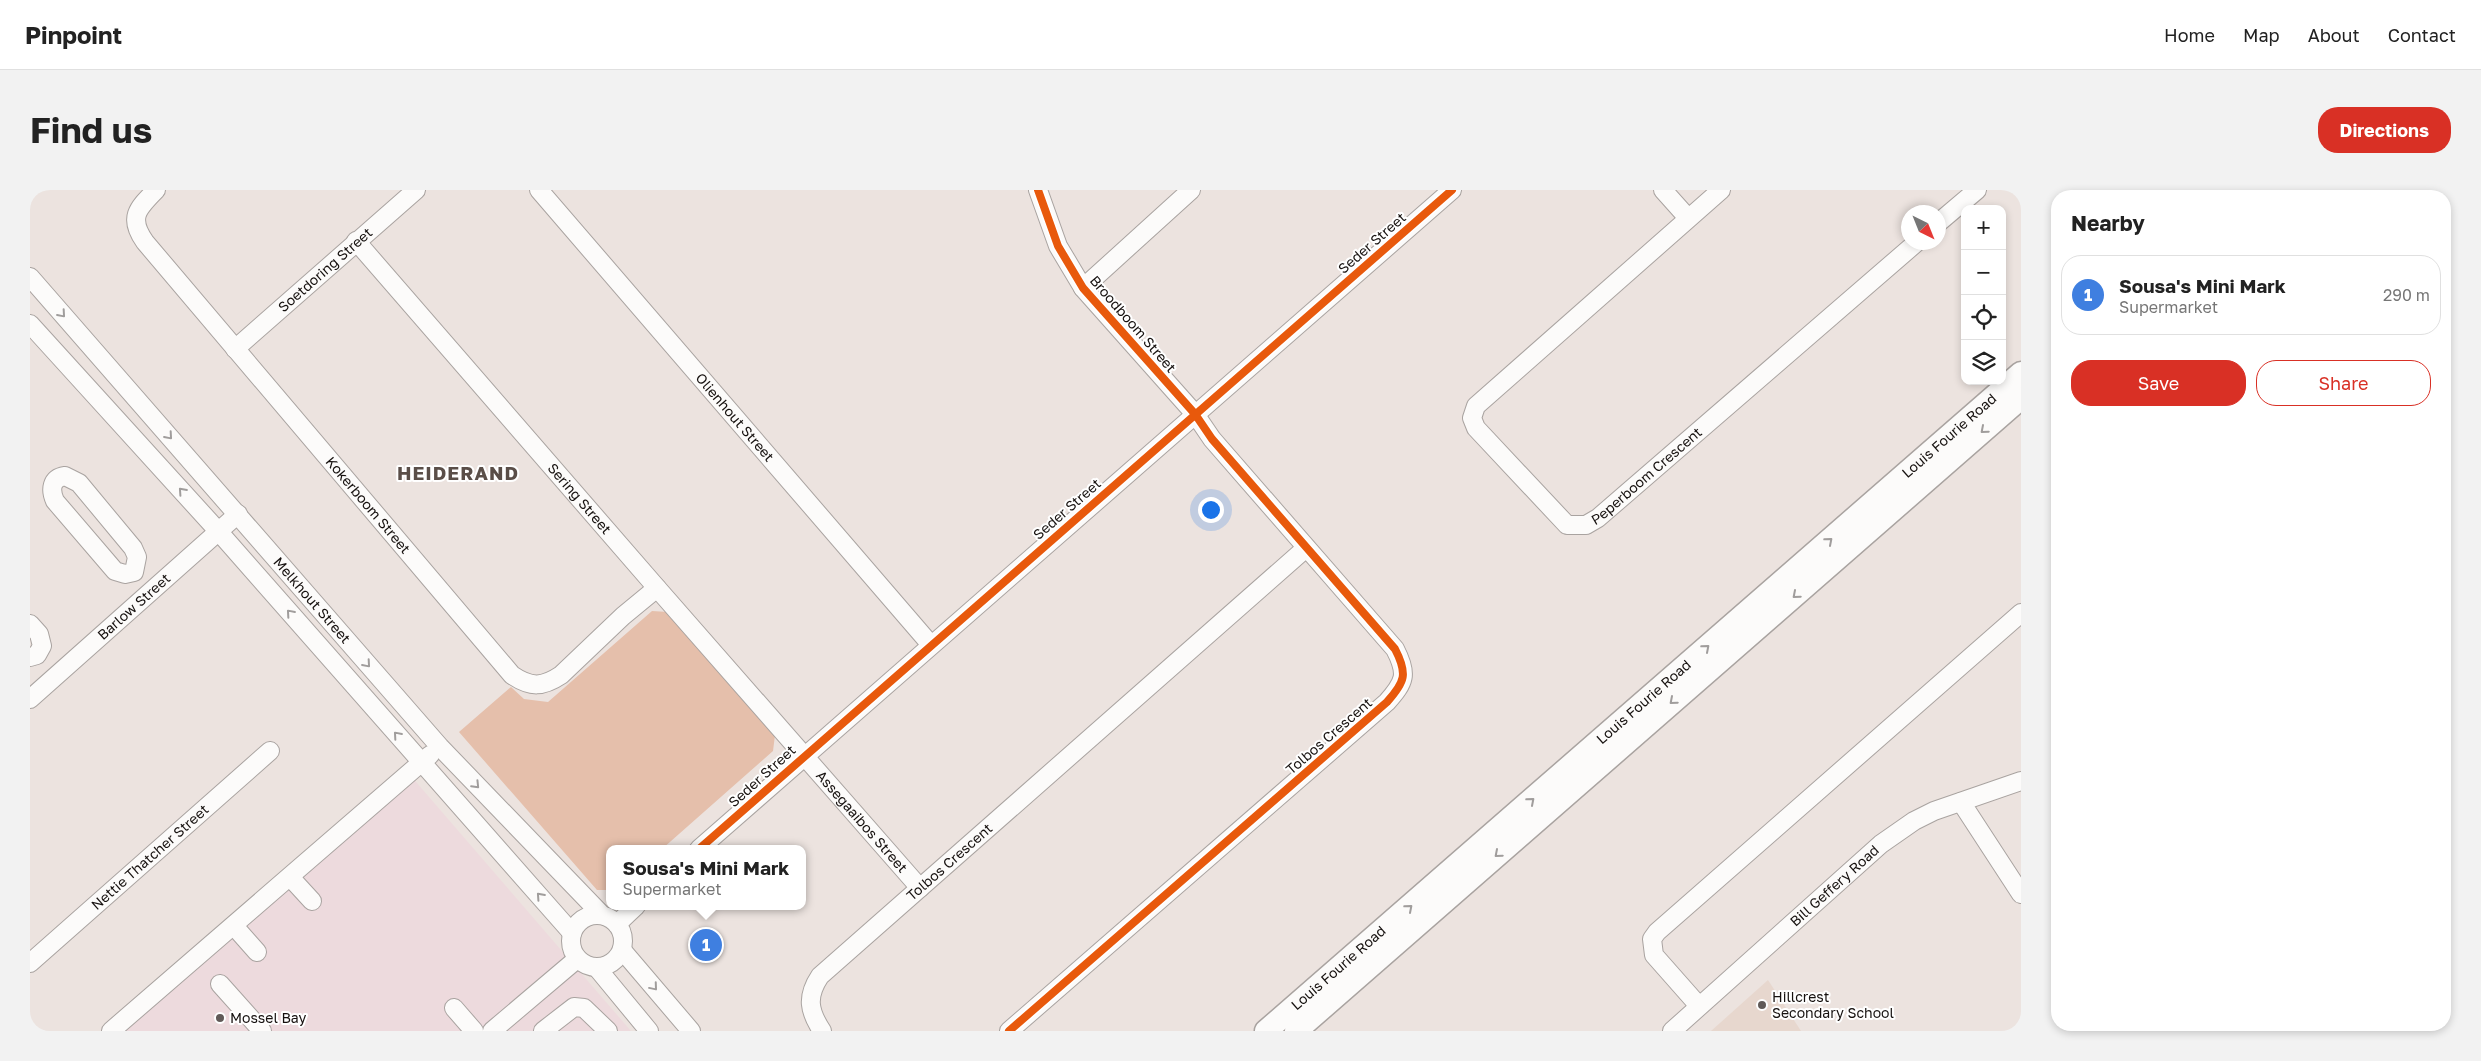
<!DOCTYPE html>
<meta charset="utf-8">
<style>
:root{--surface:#fff;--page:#f2f2f2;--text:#222;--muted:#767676;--line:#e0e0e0;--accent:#d93025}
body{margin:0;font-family:"Golos Text",sans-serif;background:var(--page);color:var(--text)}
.controls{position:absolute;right:15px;top:15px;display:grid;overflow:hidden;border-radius:10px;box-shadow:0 2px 8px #0003}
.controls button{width:45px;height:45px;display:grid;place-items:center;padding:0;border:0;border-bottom:1px solid var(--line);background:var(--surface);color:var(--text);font:25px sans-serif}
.compass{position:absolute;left:1871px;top:15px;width:45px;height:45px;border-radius:50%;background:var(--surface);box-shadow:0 2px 8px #0003;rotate:137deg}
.you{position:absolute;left:1180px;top:319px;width:18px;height:18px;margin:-12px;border:4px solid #fff;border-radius:50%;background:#1a73e8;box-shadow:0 0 0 8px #1a73e833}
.badge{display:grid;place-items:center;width:32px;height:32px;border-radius:50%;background:var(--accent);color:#fff;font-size:16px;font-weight:700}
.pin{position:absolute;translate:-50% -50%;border:2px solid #fff;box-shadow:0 1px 5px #0006}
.popup{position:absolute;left:576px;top:655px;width:200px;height:65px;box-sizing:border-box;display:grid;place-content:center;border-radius:10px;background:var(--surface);filter:drop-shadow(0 1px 4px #0005);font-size:16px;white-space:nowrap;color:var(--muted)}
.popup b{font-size:19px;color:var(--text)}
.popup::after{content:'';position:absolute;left:50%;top:100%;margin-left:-10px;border:10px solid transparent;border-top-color:var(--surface)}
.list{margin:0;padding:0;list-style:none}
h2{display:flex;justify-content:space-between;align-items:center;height:65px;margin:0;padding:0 20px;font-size:21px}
h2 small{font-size:16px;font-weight:400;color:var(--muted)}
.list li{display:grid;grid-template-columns:32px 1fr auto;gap:15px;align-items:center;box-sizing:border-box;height:80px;margin:0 10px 10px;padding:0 10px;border:1px solid var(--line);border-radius:20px}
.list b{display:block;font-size:19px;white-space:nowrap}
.list p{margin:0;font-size:16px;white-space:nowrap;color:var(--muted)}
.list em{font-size:16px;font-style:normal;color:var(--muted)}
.actions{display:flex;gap:10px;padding:15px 20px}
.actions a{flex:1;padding:11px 0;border:1px solid var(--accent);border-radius:20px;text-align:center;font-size:18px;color:var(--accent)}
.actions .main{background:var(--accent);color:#fff}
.icon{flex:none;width:28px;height:28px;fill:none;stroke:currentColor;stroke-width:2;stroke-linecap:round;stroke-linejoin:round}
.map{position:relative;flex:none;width:1991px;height:841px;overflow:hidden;border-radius:20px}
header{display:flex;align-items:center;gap:30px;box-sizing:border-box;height:70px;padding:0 25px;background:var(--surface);border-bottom:1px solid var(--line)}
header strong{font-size:24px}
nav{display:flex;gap:28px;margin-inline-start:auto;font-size:18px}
.intro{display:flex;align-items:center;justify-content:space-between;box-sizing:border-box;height:120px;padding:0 30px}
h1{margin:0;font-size:35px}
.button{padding:12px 22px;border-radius:20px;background:var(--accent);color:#fff;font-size:18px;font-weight:700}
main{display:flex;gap:30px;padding:0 30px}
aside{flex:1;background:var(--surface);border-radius:20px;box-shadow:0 2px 8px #0003}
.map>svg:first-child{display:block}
</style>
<header>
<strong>Pinpoint</strong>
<nav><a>Home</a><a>Map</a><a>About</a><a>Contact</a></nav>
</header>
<div class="intro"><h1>Find us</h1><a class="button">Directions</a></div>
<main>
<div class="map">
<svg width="1991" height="841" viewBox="0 0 1991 841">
<rect width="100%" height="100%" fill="#ece3df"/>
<path fill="#eddadd" d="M 374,578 L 601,841 L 71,841 Z"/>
<path fill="#e7d7ce" d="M 1738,790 L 1771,841 L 1681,841 Z"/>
<path fill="#e5bfab" d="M 622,421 L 638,422 L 745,545 L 743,561 L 632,659 L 580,659 L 580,700 L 567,700 L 429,542 L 481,497 L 494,509 L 518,512 Z"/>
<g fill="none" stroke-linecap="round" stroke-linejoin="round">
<g stroke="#a9a3a0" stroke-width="20">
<g id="minor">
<path id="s1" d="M 126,0 C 107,19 98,28 115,52 L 482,485 C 501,498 513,497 531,485 L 593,426 L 627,398"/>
<path id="s2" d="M 509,0 L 901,455"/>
<path d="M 1633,0 L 1658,28"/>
<path id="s3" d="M 1691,0 L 1446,216 L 1442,228 L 1446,238 L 1537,335 L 1556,335 L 1568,328 L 1887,52"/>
<path d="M 1908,33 L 1947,0"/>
<path id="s4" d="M 326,51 L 627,398 L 890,698"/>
<path id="s5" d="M 0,87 L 410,557 L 572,725"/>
<path d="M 1053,98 L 1161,0"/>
<path d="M 0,134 L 189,342 L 542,743"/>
<path id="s6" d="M 205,159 L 386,0"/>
<path d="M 35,286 L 49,293 L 103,358 L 107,367 L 104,382 L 95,384 L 85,381 L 25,311 C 20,300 21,288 35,286 Z"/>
<path d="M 0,434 L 9,444 L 12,456 L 7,465 L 0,467"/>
<path id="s7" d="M 0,509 L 208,324"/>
<path d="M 1931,612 L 1991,704"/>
<path d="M 669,659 L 1422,0"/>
<path d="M 260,687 L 282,711"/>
<circle cx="567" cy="751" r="26"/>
<path d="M 587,734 L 606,716"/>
<path d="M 204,736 L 227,762"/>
<path d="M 592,760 L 661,841"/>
<path id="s8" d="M 0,773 L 240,561"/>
<path d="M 567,778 L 619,841"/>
<path d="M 190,794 L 232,841"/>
<path d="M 1669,816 L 1624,765 L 1622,749 L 1627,742 L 1991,423"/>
<path d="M 424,818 L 444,841"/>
<path d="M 81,841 L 400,565"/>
<path d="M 462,841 L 547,769"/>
<path d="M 513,841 L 544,817 L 554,818 L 578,841"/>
<path id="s9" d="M 792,841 C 779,821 776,807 790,786 L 1276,358"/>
<path d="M 979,841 L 1357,512 C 1375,492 1378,484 1365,459 L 1182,249 L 1165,224 L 1053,98 L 1028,56 L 1008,0"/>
<path id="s10" d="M 1642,841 L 1851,654 L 1884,631 L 1904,621 L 1991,591"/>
</g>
</g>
<g stroke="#a9a3a0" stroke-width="25">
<g id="major">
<path id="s11" d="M 1236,841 L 1991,183"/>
<path d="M 1266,841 L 1991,208"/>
</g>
</g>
<use href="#minor" stroke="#fcfbfa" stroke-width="18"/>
<use href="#major" stroke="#fcfbfa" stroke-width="22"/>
<g stroke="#fff" stroke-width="11">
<path id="cycleway" d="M 669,659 L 1422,0
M 979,841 L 1357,512 C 1375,492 1378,484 1365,459 L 1182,249 L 1165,224 L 1053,98 L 1028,56 L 1008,0"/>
</g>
<use href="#cycleway" stroke="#e8590c" stroke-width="8"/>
</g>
<defs><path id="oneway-chevron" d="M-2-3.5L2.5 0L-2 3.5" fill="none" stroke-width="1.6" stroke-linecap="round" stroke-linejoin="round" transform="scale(1.25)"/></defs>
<g stroke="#a09d9c">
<use href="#oneway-chevron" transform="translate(32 124) rotate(49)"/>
<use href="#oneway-chevron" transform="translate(1954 240) rotate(139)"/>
<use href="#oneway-chevron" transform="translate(139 246) rotate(49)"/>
<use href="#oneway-chevron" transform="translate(152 301) rotate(-132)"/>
<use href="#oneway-chevron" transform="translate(1799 351) rotate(-41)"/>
<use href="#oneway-chevron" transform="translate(1766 405) rotate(139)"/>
<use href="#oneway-chevron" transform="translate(260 423) rotate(-131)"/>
<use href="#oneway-chevron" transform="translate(1676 458) rotate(-41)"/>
<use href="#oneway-chevron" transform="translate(337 474) rotate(49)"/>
<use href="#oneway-chevron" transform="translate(1643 511) rotate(139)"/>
<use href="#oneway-chevron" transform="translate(367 545) rotate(-131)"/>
<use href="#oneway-chevron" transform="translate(446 595) rotate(46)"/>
<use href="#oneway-chevron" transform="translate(1501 611) rotate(-41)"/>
<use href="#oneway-chevron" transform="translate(1468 664) rotate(139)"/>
<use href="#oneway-chevron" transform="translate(510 706) rotate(-132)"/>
<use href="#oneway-chevron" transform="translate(1379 718) rotate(-41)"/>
<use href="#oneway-chevron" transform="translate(624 797) rotate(50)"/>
</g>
<g fill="#615a58" stroke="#fff" stroke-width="2">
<circle cx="1732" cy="815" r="5"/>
<circle cx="190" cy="828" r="5"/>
</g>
<g text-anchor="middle" stroke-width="4" stroke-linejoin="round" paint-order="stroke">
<g font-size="14" fill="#16110f" stroke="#fff">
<text transform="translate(1342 53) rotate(-41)" y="5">Seder Street</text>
<text dy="5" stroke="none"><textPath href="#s6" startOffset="120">Soetdoring Street</textPath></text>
<text transform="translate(1103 134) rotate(49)" y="5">Broodboom Street</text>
<text dy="5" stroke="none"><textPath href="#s2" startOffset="300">Olienhout Street</textPath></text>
<text dy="5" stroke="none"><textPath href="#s11" startOffset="906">Louis Fourie Road</textPath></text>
<text dy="5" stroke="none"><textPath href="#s3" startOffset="580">Peperboom Crescent</textPath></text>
<text dy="5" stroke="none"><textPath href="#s4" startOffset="341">Sering Street</textPath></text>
<text dy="5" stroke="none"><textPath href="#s1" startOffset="406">Kokerboom Street</textPath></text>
<text transform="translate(1037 319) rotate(-41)" y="5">Seder Street</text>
<text dy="5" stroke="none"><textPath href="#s5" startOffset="429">Melkhout Street</textPath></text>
<text dy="5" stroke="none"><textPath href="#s7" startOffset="139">Barlow Street</textPath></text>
<text dy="5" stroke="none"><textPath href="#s11" startOffset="501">Louis Fourie Road</textPath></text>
<text transform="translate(1299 546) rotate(-41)" y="5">Tolbos Crescent</text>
<text transform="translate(732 586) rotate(-42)" y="5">Seder Street</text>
<text dy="5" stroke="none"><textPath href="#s4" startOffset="770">Assegaaibos Street</textPath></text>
<text dy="5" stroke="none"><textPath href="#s8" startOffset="160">Nettie Thatcher Street</textPath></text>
<text dy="5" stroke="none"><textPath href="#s9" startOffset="232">Tolbos Crescent</textPath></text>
<text dy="5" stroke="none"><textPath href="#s10" startOffset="218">Bill Geffery Road</textPath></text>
<text dy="5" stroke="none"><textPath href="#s11" startOffset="96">Louis Fourie Road</textPath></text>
</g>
<g font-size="14" fill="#16110f" stroke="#fff" text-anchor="start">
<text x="1742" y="812">Hillcrest<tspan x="1742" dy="16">Secondary School</tspan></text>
<text x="200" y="833">Mossel Bay</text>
</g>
<g font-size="19" font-weight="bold" letter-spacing="1" fill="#5a4e48" stroke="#fff">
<text x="428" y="290">HEIDERAND</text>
</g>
</g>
</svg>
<div class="controls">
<button>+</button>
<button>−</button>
<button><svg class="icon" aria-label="locate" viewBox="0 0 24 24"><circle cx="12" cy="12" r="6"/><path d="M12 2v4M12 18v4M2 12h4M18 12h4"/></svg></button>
<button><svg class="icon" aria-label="layers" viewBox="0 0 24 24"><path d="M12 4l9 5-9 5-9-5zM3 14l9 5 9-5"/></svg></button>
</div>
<svg class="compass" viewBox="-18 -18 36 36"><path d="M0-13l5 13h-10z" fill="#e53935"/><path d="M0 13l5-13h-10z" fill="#767676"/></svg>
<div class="you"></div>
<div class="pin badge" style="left:676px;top:755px;background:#3f7fe0">1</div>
<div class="popup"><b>Sousa's Mini Mark</b>Supermarket</div>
</div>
<aside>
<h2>Nearby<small></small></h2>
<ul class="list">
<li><span class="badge" style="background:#3f7fe0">1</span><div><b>Sousa's Mini Mark</b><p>Supermarket</p></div><em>290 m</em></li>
</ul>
<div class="actions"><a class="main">Save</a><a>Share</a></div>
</aside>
</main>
